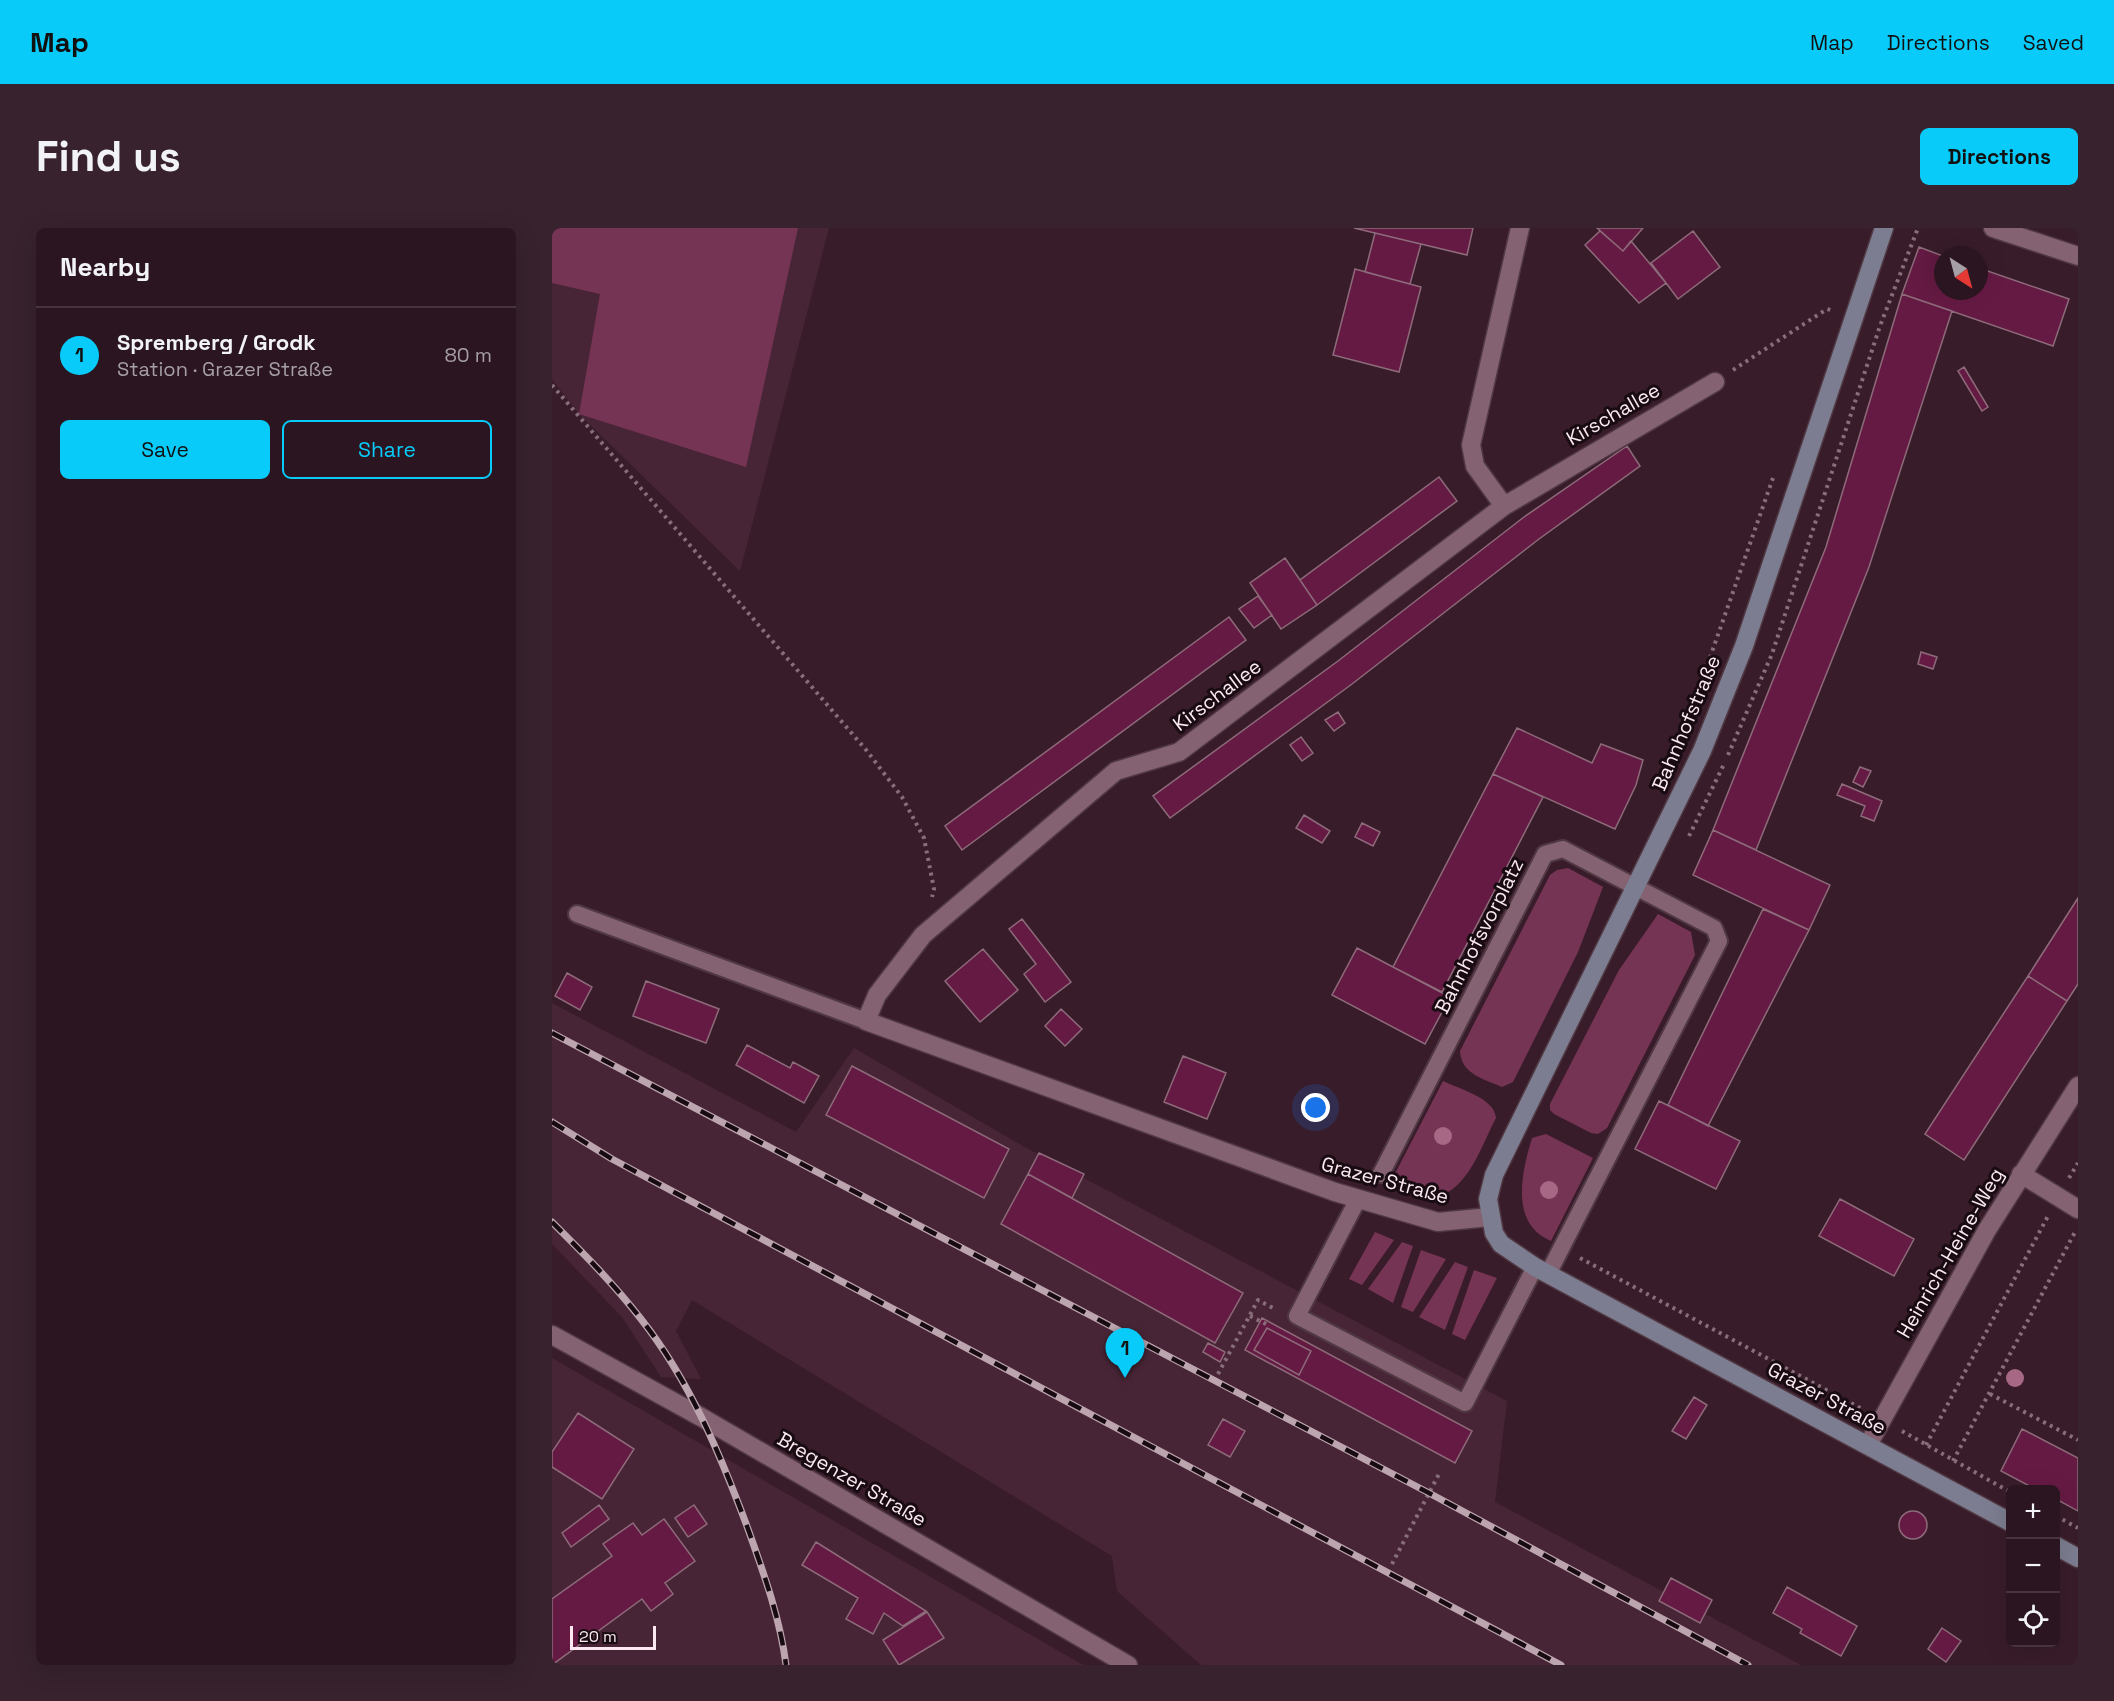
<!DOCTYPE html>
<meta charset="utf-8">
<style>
:root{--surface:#2b1520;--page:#37222d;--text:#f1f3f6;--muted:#a69fa5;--line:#47343e;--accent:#08cbf9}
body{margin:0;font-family:"Space Grotesk",sans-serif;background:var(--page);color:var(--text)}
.controls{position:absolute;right:18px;bottom:18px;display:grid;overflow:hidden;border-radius:9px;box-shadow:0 6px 24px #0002}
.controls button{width:54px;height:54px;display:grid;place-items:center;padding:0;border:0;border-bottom:2px solid var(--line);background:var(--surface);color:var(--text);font:30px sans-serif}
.compass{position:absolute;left:1382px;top:18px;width:54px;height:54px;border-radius:50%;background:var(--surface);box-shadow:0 6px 24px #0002;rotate:144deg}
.scale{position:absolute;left:18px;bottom:15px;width:86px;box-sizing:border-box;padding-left:6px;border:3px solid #fce8f0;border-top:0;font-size:16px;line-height:21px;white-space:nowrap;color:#fce8f0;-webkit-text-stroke:4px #180b11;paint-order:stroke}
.you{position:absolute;left:764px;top:880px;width:21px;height:21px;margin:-15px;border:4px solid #fff;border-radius:50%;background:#1a73e8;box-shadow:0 0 0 9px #1a73e833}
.badge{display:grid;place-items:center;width:39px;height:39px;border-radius:50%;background:var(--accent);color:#111;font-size:20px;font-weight:700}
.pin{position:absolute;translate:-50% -50px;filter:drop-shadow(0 2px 3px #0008)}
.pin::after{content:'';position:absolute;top:32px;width:21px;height:18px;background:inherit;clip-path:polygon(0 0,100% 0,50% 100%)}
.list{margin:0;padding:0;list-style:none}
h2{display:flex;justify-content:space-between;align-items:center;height:78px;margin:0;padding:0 24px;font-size:26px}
h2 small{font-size:20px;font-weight:400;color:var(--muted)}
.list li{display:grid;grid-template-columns:39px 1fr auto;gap:18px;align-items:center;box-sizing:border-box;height:96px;padding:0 24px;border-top:2px solid var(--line)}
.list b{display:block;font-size:22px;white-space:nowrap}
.list p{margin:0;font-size:20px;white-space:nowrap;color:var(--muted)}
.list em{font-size:20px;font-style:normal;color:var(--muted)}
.actions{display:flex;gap:12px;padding:18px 24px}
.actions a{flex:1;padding:14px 0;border:2px solid var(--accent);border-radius:9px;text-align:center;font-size:21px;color:var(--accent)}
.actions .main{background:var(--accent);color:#111}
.icon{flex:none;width:33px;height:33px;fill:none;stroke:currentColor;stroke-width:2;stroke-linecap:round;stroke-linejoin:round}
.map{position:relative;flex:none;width:1526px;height:1437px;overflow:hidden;border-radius:9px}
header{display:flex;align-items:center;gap:36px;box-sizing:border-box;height:84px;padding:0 30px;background:var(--accent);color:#111}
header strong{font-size:28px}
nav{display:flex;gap:33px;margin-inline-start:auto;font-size:21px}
.intro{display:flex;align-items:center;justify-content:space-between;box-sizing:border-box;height:144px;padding:0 36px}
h1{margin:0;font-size:42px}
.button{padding:15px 27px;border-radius:9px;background:var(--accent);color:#111;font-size:21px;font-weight:700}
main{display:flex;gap:36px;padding:0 36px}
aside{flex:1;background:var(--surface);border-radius:9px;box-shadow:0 6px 24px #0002}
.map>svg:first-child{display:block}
</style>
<header>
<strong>Map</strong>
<nav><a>Map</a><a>Directions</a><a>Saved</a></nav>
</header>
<div class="intro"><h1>Find us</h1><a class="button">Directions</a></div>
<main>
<aside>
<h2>Nearby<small></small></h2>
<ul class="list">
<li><span class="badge">1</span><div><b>Spremberg / Grodk</b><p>Station · Grazer Straße</p></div><em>80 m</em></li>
</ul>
<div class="actions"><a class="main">Save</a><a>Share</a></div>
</aside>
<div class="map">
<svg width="1526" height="1437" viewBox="0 0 1526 1437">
<rect width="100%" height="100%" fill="#391c2a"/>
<path fill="#482536" d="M 0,0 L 277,0 L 188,343 L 27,186 L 0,151 Z
M 0,775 L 244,904 L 302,820 L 469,917 L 955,1173 L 943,1274 L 1249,1437 L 649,1437 L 565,1363 L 560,1328 L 140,1072 L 124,1103 L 149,1151 L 109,1149 L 70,1089 L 0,1016 Z
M 0,1130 L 531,1437 L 0,1437 Z"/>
<path fill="#763455" d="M 0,0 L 246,0 L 194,239 L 27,186 L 48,66 L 0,55 Z
M 1016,640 L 1051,659 L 1026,724 L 961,854 L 950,859 C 932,851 909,846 908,823 L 998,647 L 1005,642 Z
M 1106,686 L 1139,704 L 1143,727 L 1055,900 L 1046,906 L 1039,905 L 1002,886 L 998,882 L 998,876 L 1067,742 Z
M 891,853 C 907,861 943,870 944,890 C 928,920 914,971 873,970 C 861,969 847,963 836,959 Z
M 994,906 L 1041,930 L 999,1013 C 957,996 970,943 980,910 Z
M 823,1004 L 842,1012 L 810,1057 L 797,1051 Z
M 850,1014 L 861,1018 L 841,1075 L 816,1061 Z
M 869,1022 L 894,1031 L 861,1084 L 849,1079 Z
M 903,1034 L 916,1039 L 893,1102 L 867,1089 Z
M 922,1042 L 945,1050 L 913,1112 L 900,1106 Z"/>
<path fill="#651a43" stroke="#8d6b7a" stroke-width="1.5" d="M 802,0 L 921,0 L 915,27 Z
M 1045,0 L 1091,0 L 1071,23 Z
M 1048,3 L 1071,23 L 1079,13 L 1114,55 L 1087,75 L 1033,17 Z
M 1141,3 L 1168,39 L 1126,71 L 1099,35 Z
M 823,5 L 869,16 L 858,56 L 813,44 Z
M 1367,19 L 1391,28 L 1391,63 L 1427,63 L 1427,40 L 1517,71 L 1501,118 L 1350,66 Z
M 803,41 L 869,59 L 847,144 L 781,127 Z
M 1350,66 L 1400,83 L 1317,339 L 1204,622 L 1161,602 L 1274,319 Z
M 1412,139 L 1436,179 L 1430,183 L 1406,143 Z
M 1075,218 L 1088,238 L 987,311 L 800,456 L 618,590 L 601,568 L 786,433 L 972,289 Z
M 887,249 L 905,273 L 765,377 L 748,352 Z
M 733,330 L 765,377 L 729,401 L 698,355 Z
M 706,368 L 720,387 L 702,400 L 687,381 Z
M 677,389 L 694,412 L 410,622 L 393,598 Z
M 1369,424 L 1385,429 L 1381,441 L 1366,436 Z
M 786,484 L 793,495 L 782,503 L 773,492 Z
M 965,500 L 1040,535 L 1049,516 L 1091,532 L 1084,557 L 1063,601 L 941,546 Z
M 749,509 L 761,525 L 750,533 L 738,517 Z
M 1308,539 L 1319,543 L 1311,559 L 1301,554 Z
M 941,546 L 991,569 L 890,764 L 841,739 Z
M 1290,556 L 1330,573 L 1322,593 L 1309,588 L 1313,578 L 1285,567 Z
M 752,587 L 778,603 L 770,615 L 744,600 Z
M 810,595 L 828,604 L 821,618 L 803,609 Z
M 1161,602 L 1278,657 L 1257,702 L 1141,647 Z
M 1526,670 L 1526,756 L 1515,773 L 1476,748 Z
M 1211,681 L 1257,702 L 1156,898 L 1116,877 Z
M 470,691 L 519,754 L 493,774 L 472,746 L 484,736 L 457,701 Z
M 805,720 L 898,769 L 873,816 L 780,767 Z
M 431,721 L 466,762 L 428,794 L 393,753 Z
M 15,745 L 40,759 L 28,782 L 3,768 Z
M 1476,748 L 1515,773 L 1412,932 L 1373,906 Z
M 94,753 L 167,781 L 154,815 L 81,788 Z
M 509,781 L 530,801 L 513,818 L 493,798 Z
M 195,817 L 238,840 L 241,834 L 267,848 L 252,875 L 184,837 Z
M 631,828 L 674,845 L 655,891 L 612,874 Z
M 300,838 L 457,921 L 432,970 L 274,887 Z
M 1107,873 L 1188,913 L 1164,961 L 1083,921 Z
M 487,925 L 532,946 L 520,970 L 476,946 Z
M 476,946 L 691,1065 L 663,1115 L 449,996 Z
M 1288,971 L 1362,1011 L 1342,1048 L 1267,1008 Z
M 710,1090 L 920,1203 L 903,1235 L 693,1122 Z
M 715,1100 L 759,1123 L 747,1147 L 702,1122 Z
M 656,1115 L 673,1124 L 668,1134 L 651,1124 Z
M 1142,1169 L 1155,1177 L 1134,1211 L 1120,1203 Z
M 26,1185 L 82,1221 L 50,1271 L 0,1239 L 0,1224 Z
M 671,1191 L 693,1203 L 678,1229 L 656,1217 Z
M 1470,1201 L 1526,1230 L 1526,1283 L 1504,1271 L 1504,1262 L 1485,1262 L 1449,1243 Z
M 47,1277 L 57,1291 L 19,1319 L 10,1305 Z
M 142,1277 L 155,1296 L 136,1309 L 123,1290 Z
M1347 1297a14 14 0 1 1 28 0a14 14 0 1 1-28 0Z
M 112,1291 L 143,1333 L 113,1355 L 121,1366 L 99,1383 L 90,1371 L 0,1437 L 0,1371 L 60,1328 L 51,1316 L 81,1295 L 90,1307 Z
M 264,1314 L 374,1383 L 351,1398 L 332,1385 L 321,1406 L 294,1391 L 306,1370 L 250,1337 Z
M 1119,1350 L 1160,1372 L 1148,1395 L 1107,1373 Z
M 1235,1359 L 1305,1398 L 1289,1428 L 1248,1405 L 1250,1401 L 1221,1385 Z
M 375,1384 L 392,1410 L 347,1437 L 331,1412 Z
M 1390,1400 L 1409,1413 L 1394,1434 L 1376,1421 Z"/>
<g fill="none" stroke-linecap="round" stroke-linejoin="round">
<g stroke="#503843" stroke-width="20">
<path id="lane" d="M 25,686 L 314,793
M 829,946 L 993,626 L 1011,621 L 1162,700 L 1167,713 L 996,1046
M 806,971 L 745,1088 L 913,1175 L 983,1039"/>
</g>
<g stroke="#503843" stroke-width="21">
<path id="street" d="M 1441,0 L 1526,28
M 952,278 L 923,238 L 919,217 L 968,0
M 1469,946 L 1526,981
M 938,989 L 886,994 L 783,964 L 314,793 L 325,767 L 371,707 L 564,543 L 627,524 L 952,278 L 1163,154
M 0,1107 L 149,1189 L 576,1437
M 1316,1217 L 1435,1002 L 1526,858"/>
</g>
<g stroke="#503843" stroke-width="21">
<path id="secondary" d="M 1332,0 L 1192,418 L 1150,523 L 942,947 L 936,971 L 942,1005 L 949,1016 L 983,1039 L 1458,1294
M 1504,1318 L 1526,1330"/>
</g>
<path stroke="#876e7a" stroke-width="4" stroke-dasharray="3 4.5" stroke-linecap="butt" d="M 1181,142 L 1275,81 L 1282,83
M 0,157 L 315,523 L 350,569 L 372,610 L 382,661 L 380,669
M 1148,458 L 1221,250
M 1176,527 L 1220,426 L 1328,98 L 1366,0
M 1137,608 L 1172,536
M 1517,950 L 1526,935
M 1028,1030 L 1310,1181
M 698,1088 L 716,1097
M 666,1146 L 706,1072 L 721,1080 L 723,1077
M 1438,1166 L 1526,1212
M 1350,1203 L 1458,1264
M 1374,1217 L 1496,988
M 1401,1233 L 1523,1004
M 1504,1288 L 1526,1300
M 840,1336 L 888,1244"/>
<use href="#lane" stroke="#846271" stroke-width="16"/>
<use href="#street" stroke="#846271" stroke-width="18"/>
<use href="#secondary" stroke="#7c7d90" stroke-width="18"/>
<g stroke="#bca5af" stroke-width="7">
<path id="rail" d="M 0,805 L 877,1265 L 1196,1437
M 0,894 L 60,931 L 1009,1437
M 0,994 C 31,1025 62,1056 89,1091 C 138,1153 169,1228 196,1301 C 212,1346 228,1390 234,1437"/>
</g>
<use href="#rail" stroke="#180b11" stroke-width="4.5" stroke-dasharray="14" stroke-linecap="butt"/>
</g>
<g fill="#a66885">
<circle cx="891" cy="908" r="9"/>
<circle cx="997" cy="962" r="9"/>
<circle cx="1463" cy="1150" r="9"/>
</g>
<g text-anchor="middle" stroke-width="6" stroke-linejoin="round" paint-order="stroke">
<g font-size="20" fill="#fce8f0" stroke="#180b11">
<text transform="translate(1061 186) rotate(-30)" y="7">Kirschallee</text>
<text transform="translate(665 467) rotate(-37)" y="7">Kirschallee</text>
<text transform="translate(1134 495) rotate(-67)" y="7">Bahnhofstraße</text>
<text transform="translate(927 708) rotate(-63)" y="7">Bahnhofsvorplatz</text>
<text transform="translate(833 952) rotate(15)" y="7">Grazer Straße</text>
<text transform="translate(1398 1025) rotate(-60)" y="7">Heinrich-Heine-Weg</text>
<text transform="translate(1275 1170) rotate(28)" y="7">Grazer Straße</text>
<text transform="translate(300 1251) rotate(30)" y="7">Bregenzer Straße</text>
</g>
</g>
</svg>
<div class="controls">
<button>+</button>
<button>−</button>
<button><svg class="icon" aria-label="locate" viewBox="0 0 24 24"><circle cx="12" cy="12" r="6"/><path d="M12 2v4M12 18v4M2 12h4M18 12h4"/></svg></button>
</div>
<svg class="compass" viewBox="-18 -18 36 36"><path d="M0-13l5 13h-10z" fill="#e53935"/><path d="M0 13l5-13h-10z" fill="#a69fa5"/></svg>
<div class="scale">20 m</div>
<div class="you"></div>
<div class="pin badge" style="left:573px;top:1150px">1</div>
</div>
</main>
